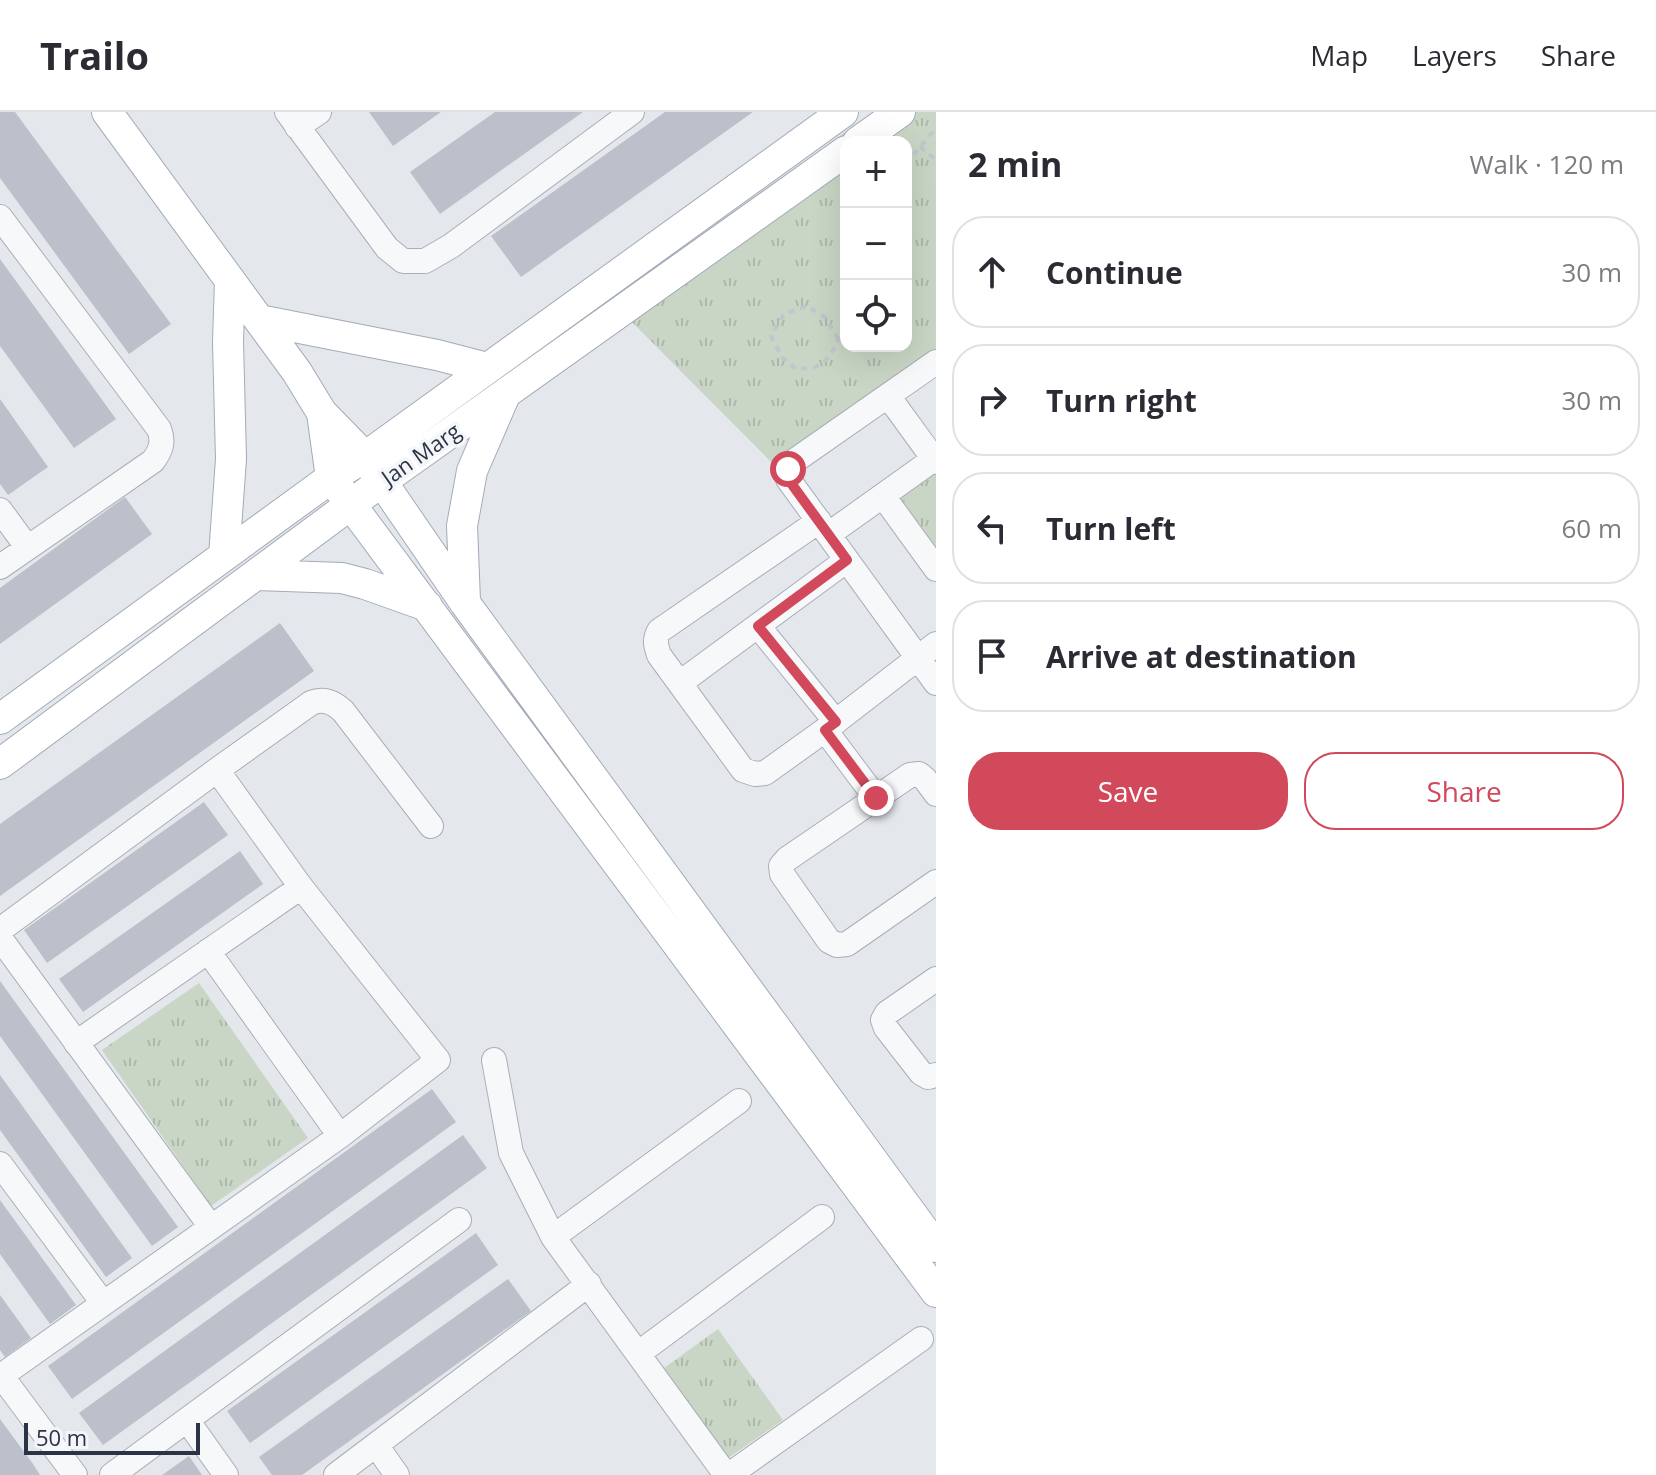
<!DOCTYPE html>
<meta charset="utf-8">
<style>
:root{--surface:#fff;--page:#f2f2f3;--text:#2b2b33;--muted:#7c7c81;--line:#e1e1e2;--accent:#d1495b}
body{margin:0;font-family:"Open Sans",sans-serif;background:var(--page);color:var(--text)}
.controls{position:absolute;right:24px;top:24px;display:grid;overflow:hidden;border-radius:16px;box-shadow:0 8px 32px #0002}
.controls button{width:72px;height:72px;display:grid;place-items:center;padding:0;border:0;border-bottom:2px solid var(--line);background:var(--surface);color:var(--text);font:40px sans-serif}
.scale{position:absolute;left:24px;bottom:20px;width:176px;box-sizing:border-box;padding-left:8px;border:4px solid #2b3445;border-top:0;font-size:22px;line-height:28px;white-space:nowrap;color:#2b3445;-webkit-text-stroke:6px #f4f6f9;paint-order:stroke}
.stop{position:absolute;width:24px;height:24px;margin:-18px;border:6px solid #d1495b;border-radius:50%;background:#fff}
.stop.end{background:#d1495b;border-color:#fff;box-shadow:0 2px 8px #0008}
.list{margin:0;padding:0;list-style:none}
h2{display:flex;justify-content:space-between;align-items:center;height:104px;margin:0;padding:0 32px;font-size:34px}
h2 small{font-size:26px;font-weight:400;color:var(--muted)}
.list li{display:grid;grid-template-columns:52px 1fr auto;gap:24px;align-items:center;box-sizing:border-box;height:112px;margin:0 16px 16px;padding:0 16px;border:2px solid var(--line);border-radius:32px}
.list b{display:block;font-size:30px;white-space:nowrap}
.list em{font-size:26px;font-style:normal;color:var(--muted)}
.actions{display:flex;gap:16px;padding:24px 32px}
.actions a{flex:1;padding:18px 0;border:2px solid var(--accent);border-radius:32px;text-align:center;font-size:28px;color:var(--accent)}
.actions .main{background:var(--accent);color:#fff}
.icon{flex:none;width:44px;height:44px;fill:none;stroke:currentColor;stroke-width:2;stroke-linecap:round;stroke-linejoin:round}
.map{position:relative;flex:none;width:936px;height:1363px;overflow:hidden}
header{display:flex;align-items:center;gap:48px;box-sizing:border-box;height:112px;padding:0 40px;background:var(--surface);border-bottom:2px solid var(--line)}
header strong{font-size:38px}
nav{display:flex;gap:44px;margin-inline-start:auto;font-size:28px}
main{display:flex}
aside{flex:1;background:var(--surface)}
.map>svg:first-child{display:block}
</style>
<header>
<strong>Trailo</strong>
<nav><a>Map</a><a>Layers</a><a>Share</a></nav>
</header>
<main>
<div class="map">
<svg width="936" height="1363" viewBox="0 0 936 1363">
<defs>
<pattern id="grass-tufts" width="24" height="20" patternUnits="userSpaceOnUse" patternTransform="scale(2)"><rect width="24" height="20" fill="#c9d6c5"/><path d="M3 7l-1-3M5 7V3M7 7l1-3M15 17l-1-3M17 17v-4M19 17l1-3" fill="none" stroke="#adb8ab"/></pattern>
</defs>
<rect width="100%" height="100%" fill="#e4e7ec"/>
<path fill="url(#grass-tufts)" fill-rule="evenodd" d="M 874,0 L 936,0 L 936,255 L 788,367 L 609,187 ZM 846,30 L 906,30 L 906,234 L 846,234 Z
M 932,357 L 936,362 L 936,435 L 931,438 L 893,384 Z
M 199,871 L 308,1026 L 211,1094 L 102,938 Z
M 718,1217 L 783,1308 L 728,1346 L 664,1256 Z"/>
<path fill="#bbc0ca" d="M 0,0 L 15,0 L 171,212 L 129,242 L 0,66 Z
M 369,0 L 441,0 L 393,34 Z
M 495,0 L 583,0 L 440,102 L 410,60 Z
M 665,0 L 753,0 L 521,165 L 491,124 Z
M 0,147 L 116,307 L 74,336 L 0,234 Z
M 0,287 L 48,355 L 8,383 L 0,372 Z
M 125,385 L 152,422 L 0,532 L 0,476 Z
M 280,511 L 314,559 L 0,784 L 0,712 Z
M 204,690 L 228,723 L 47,851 L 24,818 Z
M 240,739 L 263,772 L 83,900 L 59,867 Z
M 0,869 L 178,1115 L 152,1134 L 0,924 Z
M 0,963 L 132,1146 L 106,1165 L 0,1018 Z
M 432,977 L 456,1010 L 72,1287 L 48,1254 Z
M 463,1023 L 487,1056 L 103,1333 L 79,1301 Z
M 0,1088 L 76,1193 L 50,1212 L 0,1142 Z
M 476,1121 L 498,1153 L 250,1331 L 227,1299 Z
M 508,1167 L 531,1199 L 302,1363 L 272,1363 L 259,1345 Z
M 0,1183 L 31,1226 L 5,1245 L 0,1238 Z
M 0,1307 L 33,1352 L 40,1363 L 0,1363 Z
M 189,1344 L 202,1363 L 162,1363 Z"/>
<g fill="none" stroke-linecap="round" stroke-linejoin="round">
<g stroke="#a9aeb7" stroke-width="26">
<path id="minor" d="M 287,0 L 387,136 L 403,149 L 425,149 L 451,134 L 632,0
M 297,15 L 319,0
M 0,105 L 159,317 C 164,330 161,338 153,349 L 0,455
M 936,250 L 790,352 L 786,362 L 788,367 L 936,571
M 888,284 L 936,350
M 883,384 L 936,457
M 0,398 L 27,435
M 819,409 L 659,519 C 654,528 656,534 659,543 L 743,658 L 755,662 L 765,661 L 825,618 L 936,532
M 829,422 L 934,347
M 758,514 L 836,610
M 680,571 L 847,448
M 825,618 L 876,686
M 936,682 L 925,667 L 919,662 L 910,663 L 787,747 L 781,754 L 782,762 L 829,829 L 837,833 L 847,832 L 936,770
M 0,818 L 217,658 L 311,591 C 324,586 333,590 343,599 L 431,714
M 0,826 L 211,1115
M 208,839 L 340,1024
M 936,867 L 887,901 L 883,908 L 886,916 L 921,961 L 928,965 L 936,963
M 76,931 L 301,775
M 494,948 L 511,1041 L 553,1125 L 726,1363
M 0,1052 L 103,1191
M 553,1125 L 739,989
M 639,1241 L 822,1105
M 0,1262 L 75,1363
M 1,1264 L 340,1024 L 438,948 L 301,775 L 217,658
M 187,1308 L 226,1363
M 376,1333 L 397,1363
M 112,1363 L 459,1108
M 336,1363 L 589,1172
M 729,1363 L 921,1227"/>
</g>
<g stroke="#a3abb8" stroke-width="32">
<path id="major" d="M 107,0 L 297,260 L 322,301 L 365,345 L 465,491 L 936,1135
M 858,30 L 900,0
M 259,208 L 437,243 L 487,256
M 322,301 L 331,366 L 936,1180
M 224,444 L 231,347 L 228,230 L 230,168
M 257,463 L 342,466 L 365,472 L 427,494
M 465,489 L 462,414 L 472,359 L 504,285
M 0,607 L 331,366 L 365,345 L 843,0
M 0,652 L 381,370 L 846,39"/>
</g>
<path stroke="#c2c5cb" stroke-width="4" stroke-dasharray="6 6" stroke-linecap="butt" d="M 920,35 L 936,48
M 906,52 L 936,16
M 838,227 L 825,205 L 807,194 L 784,202 L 771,224 L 782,245 L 796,257 C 802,256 812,257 817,254 C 832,247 837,228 846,216"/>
<use href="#minor" stroke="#f7f8fa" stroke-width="24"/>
<use href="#major" stroke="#fff" stroke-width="30"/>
</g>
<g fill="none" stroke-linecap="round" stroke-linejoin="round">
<path stroke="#d1495b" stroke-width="10" d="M 788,357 L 788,367 L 847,448 L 758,514 L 836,610 L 825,618 L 876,686"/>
</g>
<g text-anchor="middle" stroke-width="7" stroke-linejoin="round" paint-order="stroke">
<g font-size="22" fill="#2b3445" stroke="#f4f6f9">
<text transform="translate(421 342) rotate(-35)" y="8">Jan Marg</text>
</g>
</g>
</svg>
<div class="controls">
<button>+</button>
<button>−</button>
<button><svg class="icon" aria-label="locate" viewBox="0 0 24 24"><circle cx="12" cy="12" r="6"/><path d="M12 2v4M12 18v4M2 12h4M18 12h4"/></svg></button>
</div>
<div class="scale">50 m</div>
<div class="stop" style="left:788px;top:357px"></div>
<div class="stop end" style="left:876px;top:686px"></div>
</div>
<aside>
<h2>2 min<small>Walk · 120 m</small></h2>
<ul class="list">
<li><svg class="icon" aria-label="ahead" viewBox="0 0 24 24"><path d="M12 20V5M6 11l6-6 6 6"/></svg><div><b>Continue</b></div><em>30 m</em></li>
<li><svg class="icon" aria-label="right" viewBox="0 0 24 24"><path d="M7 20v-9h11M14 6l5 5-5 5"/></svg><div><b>Turn right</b></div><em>30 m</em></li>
<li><svg class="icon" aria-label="left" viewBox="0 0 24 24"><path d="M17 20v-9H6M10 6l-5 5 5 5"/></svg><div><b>Turn left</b></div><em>60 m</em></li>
<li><svg class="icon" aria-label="arrive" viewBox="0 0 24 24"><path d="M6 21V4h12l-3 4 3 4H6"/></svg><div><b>Arrive at destination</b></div></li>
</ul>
<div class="actions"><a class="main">Save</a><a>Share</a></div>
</aside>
</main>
